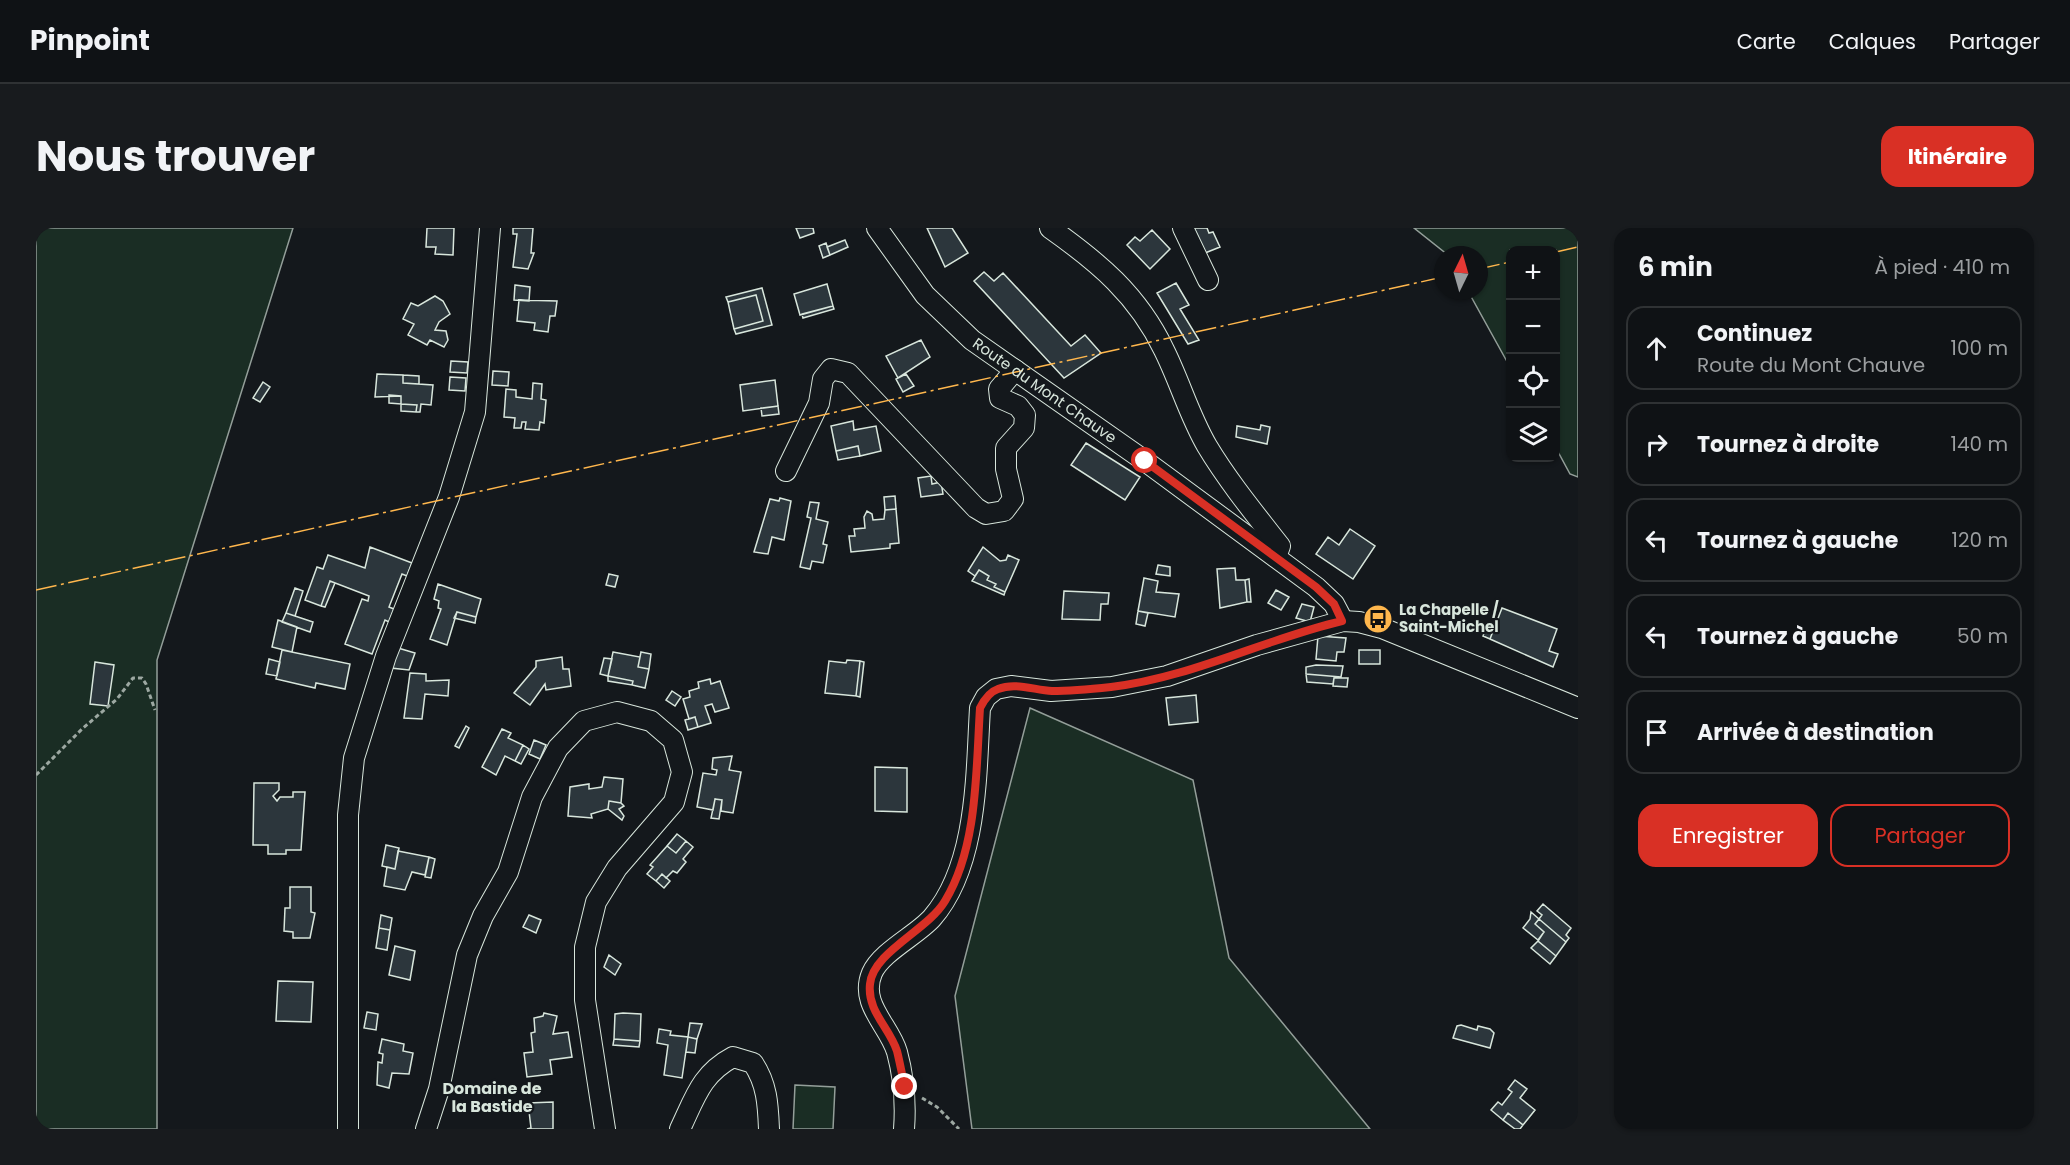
<!DOCTYPE html>
<html lang="fr">
<meta charset="utf-8">
<style>
:root{--surface:#0f1215;--page:#181b1e;--text:#f1f3f6;--muted:#9b9ea0;--line:#2f3234;--accent:#d93025}
body{margin:0;font-family:Poppins,sans-serif;background:var(--page);color:var(--text)}
.controls{position:absolute;right:18px;top:18px;display:grid;overflow:hidden;border-radius:12px;box-shadow:0 2px 4px #0004}
.controls button{width:54px;height:54px;display:grid;place-items:center;padding:0;border:0;border-bottom:2px solid var(--line);background:var(--surface);color:var(--text);font:30px sans-serif}
.compass{position:absolute;left:1398px;top:18px;width:54px;height:54px;border-radius:50%;background:var(--surface);box-shadow:0 2px 4px #0004;rotate:5deg}
.stop{position:absolute;width:18px;height:18px;margin:-14px;border:4px solid #d93025;border-radius:50%;background:#fff}
.stop.end{background:#d93025;border-color:#fff;box-shadow:0 2px 6px #0008}
.list{margin:0;padding:0;list-style:none}
h2{display:flex;justify-content:space-between;align-items:center;height:78px;margin:0;padding:0 24px;font-size:26px}
h2 small{font-size:20px;font-weight:400;color:var(--muted)}
.list li{display:grid;grid-template-columns:39px 1fr auto;gap:18px;align-items:center;box-sizing:border-box;height:84px;margin:0 12px 12px;padding:0 12px;border:2px solid var(--line);border-radius:18px}
.list b{display:block;font-size:22px;white-space:nowrap}
.list p{margin:0;font-size:20px;white-space:nowrap;color:var(--muted)}
.list em{font-size:20px;font-style:normal;color:var(--muted)}
.actions{display:flex;gap:12px;padding:18px 24px}
.actions a{flex:1;padding:14px 0;border:2px solid var(--accent);border-radius:18px;text-align:center;font-size:21px;color:var(--accent)}
.actions .main{background:var(--accent);color:#fff}
.icon{flex:none;width:33px;height:33px;fill:none;stroke:currentColor;stroke-width:2;stroke-linecap:round;stroke-linejoin:round}
.map{position:relative;flex:none;width:1542px;height:901px;overflow:hidden;border-radius:18px}
header{display:flex;align-items:center;gap:36px;box-sizing:border-box;height:84px;padding:0 30px;background:var(--surface);border-bottom:2px solid var(--line)}
header strong{font-size:28px}
nav{display:flex;gap:33px;margin-inline-start:auto;font-size:21px}
.intro{display:flex;align-items:center;justify-content:space-between;box-sizing:border-box;height:144px;padding:0 36px}
h1{margin:0;font-size:42px}
.button{padding:15px 27px;border-radius:18px;background:var(--accent);color:#fff;font-size:21px;font-weight:700}
main{display:flex;gap:36px;padding:0 36px}
aside{flex:1;background:var(--surface);border-radius:18px;box-shadow:0 2px 4px #0004}
.map>svg:first-child{display:block}
</style>
<header>
<strong>Pinpoint</strong>
<nav><a>Carte</a><a>Calques</a><a>Partager</a></nav>
</header>
<div class="intro"><h1>Nous trouver</h1><a class="button">Itinéraire</a></div>
<main>
<div class="map">
<svg width="1542" height="901" viewBox="0 0 1542 901">
<rect width="100%" height="100%" fill="#14181c"/>
<path fill="#1a2d24" stroke="#939e99" stroke-width="1.5" d="M 0,0 L 257,0 L 121,432 L 121,901 L 0,901 Z
M 1378,0 L 1542,0 L 1542,249 L 1534,246 L 1520,220 L 1520,22 L 1474,22 L 1474,139 L 1432,63 L 1443,63 L 1443,27 L 1412,27 Z
M 994,480 L 1157,552 L 1193,730 L 1334,901 L 936,901 L 919,768 Z
M 759,857 L 799,859 L 797,901 L 757,901 Z"/>
<path fill="#2c363c" stroke="#d8e6dc" stroke-width="1.5" d="M 391,0 L 418,0 L 417,27 L 399,26 L 400,19 L 390,19 Z
M 477,0 L 497,0 L 495,25 L 498,25 L 492,41 L 477,39 L 481,6 L 477,6 Z
M 760,0 L 777,0 L 778,5 L 764,10 Z
M 891,0 L 916,0 L 932,25 L 909,39 Z
M 1152,0 L 1171,0 L 1173,5 L 1177,4 L 1184,19 L 1164,27 Z
M 1116,2 L 1134,21 L 1114,41 L 1091,17 L 1099,9 L 1104,13 Z
M 809,12 L 812,19 L 794,27 L 791,19 Z
M 790,15 L 794,27 L 787,30 L 783,18 Z
M 948,44 L 958,53 L 967,45 L 1035,118 L 1049,107 L 1065,125 L 1028,150 L 938,53 Z
M 1140,55 L 1153,77 L 1144,81 L 1163,112 L 1152,116 L 1121,65 Z
M 791,56 L 797,78 L 764,87 L 758,66 Z
M 479,57 L 494,59 L 493,73 L 478,72 Z
M 726,60 L 736,97 L 700,106 L 698,101 L 727,93 L 720,67 L 692,74 L 690,69 Z
M 720,67 L 727,93 L 698,101 L 692,74 Z
M 399,68 L 407,73 L 414,86 L 403,94 L 399,102 L 410,103 L 412,112 L 408,119 L 394,112 L 391,117 L 372,107 L 378,96 L 367,91 L 375,75 L 382,78 Z
M 483,72 L 521,73 L 519,88 L 514,88 L 512,104 L 498,102 L 499,95 L 481,93 Z
M 797,78 L 798,81 L 767,90 L 766,86 Z
M 885,112 L 894,129 L 862,150 L 850,128 Z
M 415,133 L 432,134 L 431,145 L 414,144 Z
M 457,143 L 473,144 L 472,158 L 456,157 Z
M 341,146 L 367,147 L 367,155 L 397,157 L 395,177 L 385,176 L 384,184 L 380,184 L 381,177 L 365,176 L 365,168 L 339,169 Z
M 870,146 L 878,158 L 867,164 L 860,151 Z
M 367,147 L 383,148 L 383,156 L 367,155 Z
M 414,149 L 430,150 L 429,163 L 413,162 Z
M 739,152 L 742,178 L 707,183 L 704,157 Z
M 227,154 L 234,159 L 224,174 L 217,170 Z
M 497,155 L 506,156 L 505,171 L 510,172 L 508,195 L 504,194 L 503,202 L 489,201 L 490,194 L 486,194 L 485,200 L 478,200 L 479,190 L 468,189 L 470,161 L 480,162 L 480,169 L 496,171 Z
M 353,167 L 365,168 L 365,176 L 353,175 Z
M 365,176 L 381,177 L 380,184 L 365,183 Z
M 742,178 L 743,186 L 726,188 L 725,180 Z
M 817,193 L 818,202 L 840,198 L 845,223 L 824,228 L 822,218 L 800,223 L 795,198 Z
M 1225,197 L 1234,199 L 1231,216 L 1200,209 L 1201,198 L 1224,202 Z
M 1050,215 L 1104,249 L 1089,272 L 1035,237 Z
M 822,218 L 824,228 L 802,232 L 800,223 Z
M 895,248 L 896,256 L 905,254 L 907,266 L 885,269 L 882,250 Z
M 859,268 L 860,281 L 849,282 L 848,269 Z
M 744,270 L 755,273 L 748,312 L 736,309 L 732,326 L 718,324 L 734,271 L 743,273 Z
M 774,274 L 783,275 L 780,291 L 792,294 L 787,316 L 791,317 L 787,335 L 776,333 L 774,341 L 764,339 L 775,290 L 771,289 Z
M 860,281 L 863,315 L 854,316 L 854,320 L 815,324 L 813,308 L 819,308 L 818,301 L 829,300 L 828,289 L 831,283 L 836,286 L 837,292 L 848,291 L 849,282 Z
M 1314,301 L 1339,318 L 1317,351 L 1280,326 L 1292,309 L 1303,317 Z
M 334,319 L 376,335 L 371,348 L 366,346 L 353,379 L 358,381 L 353,394 L 349,392 L 336,426 L 309,416 L 326,371 L 332,373 L 333,368 L 294,353 L 285,378 L 269,372 L 281,339 L 287,341 L 292,327 L 329,340 Z
M 947,319 L 964,333 L 970,332 L 972,327 L 983,332 L 969,364 L 958,359 L 960,356 L 951,352 L 953,348 L 943,342 L 939,348 L 932,343 Z
M 1122,337 L 1134,339 L 1134,348 L 1120,346 Z
M 1199,340 L 1200,352 L 1209,352 L 1211,374 L 1184,380 L 1181,341 Z
M 943,342 L 953,348 L 951,352 L 960,356 L 958,359 L 969,364 L 968,367 L 936,353 Z
M 573,346 L 582,348 L 579,359 L 570,357 Z
M 1108,350 L 1122,353 L 1120,364 L 1143,366 L 1139,389 L 1102,383 Z
M 1213,351 L 1215,374 L 1211,374 L 1209,352 Z
M 294,353 L 299,355 L 289,379 L 285,378 Z
M 402,356 L 445,371 L 440,389 L 421,384 L 411,417 L 394,411 L 405,381 L 402,380 L 403,373 L 398,371 Z
M 259,360 L 267,363 L 259,388 L 250,385 Z
M 1240,362 L 1253,369 L 1245,382 L 1232,375 Z
M 1028,363 L 1073,365 L 1072,376 L 1065,376 L 1064,392 L 1026,391 Z
M 1266,376 L 1278,379 L 1274,394 L 1260,390 Z
M 1466,380 L 1521,401 L 1513,423 L 1522,426 L 1517,439 L 1454,411 Z
M 1102,383 L 1112,385 L 1109,398 L 1100,396 Z
M 421,384 L 440,389 L 439,395 L 418,390 Z
M 250,385 L 277,394 L 274,404 L 246,394 Z
M 242,392 L 261,399 L 256,424 L 236,419 Z
M 1451,397 L 1458,400 L 1454,411 L 1447,408 Z
M 1282,408 L 1310,410 L 1308,424 L 1301,424 L 1300,433 L 1280,431 Z
M 362,420 L 379,425 L 373,442 L 355,440 Z
M 246,422 L 314,436 L 309,461 L 280,455 L 279,460 L 240,451 Z
M 1323,422 L 1344,422 L 1344,436 L 1323,436 Z
M 577,424 L 604,429 L 602,439 L 613,441 L 609,460 L 596,457 L 597,453 L 572,448 Z
M 605,424 L 615,426 L 613,441 L 602,439 Z
M 526,429 L 527,441 L 533,441 L 535,458 L 510,462 L 509,456 L 494,477 L 478,465 L 500,439 L 500,433 Z
M 568,430 L 576,431 L 572,448 L 564,446 Z
M 233,431 L 244,434 L 241,448 L 230,446 Z
M 811,432 L 824,433 L 820,468 L 789,465 L 793,433 L 810,435 Z
M 824,433 L 828,434 L 824,469 L 820,468 Z
M 59,434 L 78,437 L 72,478 L 54,476 Z
M 1280,437 L 1307,438 L 1305,449 L 1270,446 L 1270,439 Z
M 374,445 L 390,446 L 390,453 L 413,452 L 412,468 L 389,466 L 386,491 L 368,490 Z
M 1270,446 L 1305,449 L 1298,450 L 1297,456 L 1271,454 Z
M 572,448 L 597,453 L 596,457 L 572,453 Z
M 1298,450 L 1312,450 L 1311,459 L 1297,458 Z
M 674,451 L 675,456 L 684,453 L 693,480 L 679,484 L 676,476 L 669,478 L 675,495 L 662,499 L 659,489 L 653,491 L 647,471 L 654,469 L 653,463 L 663,460 L 662,454 Z
M 636,463 L 645,469 L 639,478 L 630,472 Z
M 1160,467 L 1162,494 L 1133,497 L 1130,470 Z
M 659,489 L 662,499 L 652,502 L 649,492 Z
M 430,498 L 433,500 L 423,520 L 419,518 Z
M 466,501 L 475,505 L 472,510 L 487,517 L 479,533 L 469,528 L 460,547 L 446,539 Z
M 498,512 L 510,517 L 504,531 L 493,526 Z
M 487,517 L 493,521 L 485,536 L 479,533 Z
M 696,528 L 693,542 L 705,544 L 697,585 L 685,583 L 686,572 L 679,571 L 677,582 L 661,579 L 667,545 L 680,547 L 681,542 L 676,541 L 677,530 Z
M 839,539 L 871,540 L 871,584 L 839,583 Z
M 568,549 L 587,551 L 585,575 L 573,573 L 572,581 L 555,586 L 556,590 L 532,588 L 534,559 L 553,556 L 553,561 L 566,559 Z
M 218,555 L 243,555 L 243,562 L 237,568 L 241,573 L 244,569 L 257,569 L 257,564 L 269,564 L 265,622 L 250,622 L 250,626 L 232,626 L 232,617 L 217,617 Z
M 679,571 L 686,572 L 683,591 L 675,590 Z
M 573,573 L 585,575 L 588,578 L 583,581 L 588,588 L 586,592 L 572,581 Z
M 641,606 L 650,613 L 640,625 L 631,618 Z
M 650,613 L 657,619 L 647,631 L 650,634 L 641,645 L 637,643 L 630,650 L 626,646 L 620,653 L 611,646 L 617,639 L 614,637 L 631,618 L 640,625 Z
M 350,617 L 363,620 L 359,641 L 346,638 Z
M 362,623 L 393,629 L 389,647 L 376,644 L 369,662 L 348,658 L 351,639 L 359,641 Z
M 393,629 L 399,631 L 395,650 L 389,649 Z
M 626,646 L 634,653 L 628,660 L 620,653 Z
M 254,659 L 275,659 L 275,684 L 279,685 L 274,710 L 257,710 L 257,704 L 248,703 L 249,680 L 254,680 Z
M 1507,676 L 1535,700 L 1530,707 L 1533,710 L 1530,714 L 1503,691 L 1506,687 L 1501,683 Z
M 1495,684 L 1503,691 L 1499,696 L 1508,704 L 1502,712 L 1487,700 L 1494,691 Z
M 345,687 L 356,690 L 354,702 L 343,700 Z
M 493,687 L 505,692 L 500,705 L 487,699 Z
M 1503,691 L 1530,714 L 1520,728 L 1502,713 L 1508,704 L 1499,696 Z
M 343,700 L 354,702 L 351,722 L 340,720 Z
M 1502,713 L 1520,728 L 1514,736 L 1495,720 Z
M 359,718 L 379,723 L 374,752 L 353,747 Z
M 573,727 L 585,736 L 579,747 L 568,739 Z
M 242,753 L 277,754 L 275,794 L 240,793 Z
M 331,784 L 342,786 L 340,802 L 328,800 Z
M 508,785 L 521,788 L 517,806 L 532,804 L 536,829 L 514,832 L 516,846 L 491,849 L 488,825 L 497,824 L 495,805 L 499,804 L 498,790 L 507,788 Z
M 587,785 L 605,786 L 604,813 L 578,811 L 579,786 Z
M 654,795 L 666,796 L 661,811 L 652,809 Z
M 1425,797 L 1441,802 L 1442,798 L 1454,801 L 1458,805 L 1454,820 L 1417,810 L 1421,798 Z
M 623,801 L 635,803 L 634,807 L 652,809 L 646,850 L 628,847 L 632,817 L 621,815 Z
M 652,809 L 661,811 L 659,825 L 650,824 Z
M 346,811 L 368,816 L 367,823 L 377,825 L 373,846 L 356,845 L 353,860 L 341,857 L 342,834 L 346,835 L 347,826 L 343,825 Z
M 578,811 L 604,813 L 603,819 L 577,817 Z
M 1479,852 L 1491,861 L 1484,870 L 1499,882 L 1487,897 L 1472,885 L 1467,892 L 1455,882 L 1462,874 L 1466,877 L 1476,864 L 1472,861 Z
M 517,874 L 517,901 L 491,901 L 495,900 L 492,875 Z
M 1472,885 L 1487,897 L 1484,901 L 1479,901 L 1467,892 Z"/>
<g fill="none" stroke-linecap="round" stroke-linejoin="round">
<g stroke="#d8e6dc" stroke-width="22">
<g id="minor">
<path id="s1" d="M 841,0 L 889,67 L 936,112 L 1109,233 L 1280,359 L 1298,376 L 1307,393"/>
<path d="M 1014,0 C 1062,34 1102,67 1128,122 C 1144,154 1153,187 1171,218 C 1192,253 1219,286 1244,318 L 1240,329"/>
<path d="M 1147,0 L 1172,52"/>
<path d="M 750,243 L 783,175 L 787,151 L 795,141 L 812,145 L 940,280 L 950,286 L 968,283 L 977,271 L 970,241 L 970,220 L 988,200 L 989,187 L 982,178 L 964,170 L 963,161 L 979,142"/>
<path d="M 312,901 L 312,587 L 318,530 L 350,428 L 413,269 L 439,184 L 454,0"/>
<path d="M 390,901 L 403,861 L 431,727 L 447,688 L 472,644 L 496,569 L 522,520 L 548,493 L 581,484 L 615,493 L 637,512 L 646,544 L 638,574 L 581,640 L 560,674 L 549,719 L 549,772 L 569,901"/>
<path d="M 644,901 C 659,870 665,846 697,829 L 717,835 C 731,856 732,876 733,901"/>
<path d="M 868,901 C 870,875 868,850 861,824 C 853,797 823,776 836,745 C 845,724 881,707 896,690 C 942,637 940,546 944,480 L 950,469 L 960,461 L 975,458 L 1015,463 L 1076,459 L 1131,448 L 1221,417 L 1307,393 L 1323,394 L 1346,400 L 1542,480"/>
</g>
</g>
<path stroke="#9da8a2" stroke-width="3" stroke-dasharray="4.5 3" stroke-linecap="butt" d="M 0,547 L 46,501 L 81,471 L 97,450 L 106,450 L 110,456 L 119,482
M 886,870 L 901,879 L 923,901"/>
<use href="#minor" stroke="#14181c" stroke-width="20"/>
<path stroke="#ffb74d" stroke-width="1.5" stroke-dasharray="21 4.5 3 4.5" stroke-linecap="butt" d="M 1520,24 L 1542,19
M 1443,41 L 1474,34
M 0,362 L 1407,49"/>
</g>
<g fill="none" stroke-linecap="round" stroke-linejoin="round">
<path stroke="#d93025" stroke-width="8" d="M 869,859 C 866,847 864,835 861,823 C 853,799 831,783 834,756 C 837,724 892,702 909,673 C 942,619 940,541 944,480 C 948,472 953,464 962,461 C 979,454 998,462 1016,463 C 1035,463 1056,461 1075,459 C 1154,450 1229,411 1306,393 L 1298,376 L 1280,359 L 1109,233"/>
</g>
<defs>
<g id="bus-disc" transform="scale(1.5)"><circle r="9.5" fill="#ffb74d" stroke="#14181c"/><path d="M-5-6H5V4H4V6H2V4H-2V6H-4V4H-5ZM-3.5-4V0h7V-4ZM-3.5 1.2v1.5H-2V1.2ZM2 1.2v1.5H3.5V1.2Z" fill="#111"/></g>
</defs>
<g fill-rule="evenodd">
<use href="#bus-disc" x="1342" y="391"/>
</g>
<g text-anchor="middle" stroke-width="4.5" stroke-linejoin="round" paint-order="stroke">
<g font-size="15" fill="#d8e6dc" stroke="#14181c">
<text dy="5" stroke="none"><textPath href="#s1" startOffset="236">Route du Mont Chauve</textPath></text>
</g>
<g font-size="15" font-weight="bold" fill="#d8e6dc" stroke="#14181c" text-anchor="start">
<text x="1363" y="387">La Chapelle /<tspan x="1363" dy="17">Saint-Michel</tspan></text>
</g>
<g font-size="16" font-weight="bold" fill="#d8e6dc" stroke="#14181c">
<text x="456" y="866">Domaine de<tspan x="456" dy="18">la Bastide</tspan></text>
</g>
</g>
</svg>
<div class="controls">
<button>+</button>
<button>−</button>
<button><svg class="icon" aria-label="locate" viewBox="0 0 24 24"><circle cx="12" cy="12" r="6"/><path d="M12 2v4M12 18v4M2 12h4M18 12h4"/></svg></button>
<button><svg class="icon" aria-label="layers" viewBox="0 0 24 24"><path d="M12 4l9 5-9 5-9-5zM3 14l9 5 9-5"/></svg></button>
</div>
<svg class="compass" viewBox="-18 -18 36 36"><path d="M0-13l5 13h-10z" fill="#e53935"/><path d="M0 13l5-13h-10z" fill="#9b9ea0"/></svg>
<div class="stop" style="left:1109px;top:233px"></div>
<div class="stop end" style="left:869px;top:859px"></div>
</div>
<aside>
<h2>6 min<small>À pied · 410 m</small></h2>
<ul class="list">
<li><svg class="icon" aria-label="ahead" viewBox="0 0 24 24"><path d="M12 20V5M6 11l6-6 6 6"/></svg><div><b>Continuez</b><p>Route du Mont Chauve</p></div><em>100 m</em></li>
<li><svg class="icon" aria-label="right" viewBox="0 0 24 24"><path d="M7 20v-9h11M14 6l5 5-5 5"/></svg><div><b>Tournez à droite</b></div><em>140 m</em></li>
<li><svg class="icon" aria-label="left" viewBox="0 0 24 24"><path d="M17 20v-9H6M10 6l-5 5 5 5"/></svg><div><b>Tournez à gauche</b></div><em>120 m</em></li>
<li><svg class="icon" aria-label="left" viewBox="0 0 24 24"><path d="M17 20v-9H6M10 6l-5 5 5 5"/></svg><div><b>Tournez à gauche</b></div><em>50 m</em></li>
<li><svg class="icon" aria-label="arrive" viewBox="0 0 24 24"><path d="M6 21V4h12l-3 4 3 4H6"/></svg><div><b>Arrivée à destination</b></div></li>
</ul>
<div class="actions"><a class="main">Enregistrer</a><a>Partager</a></div>
</aside>
</main>
